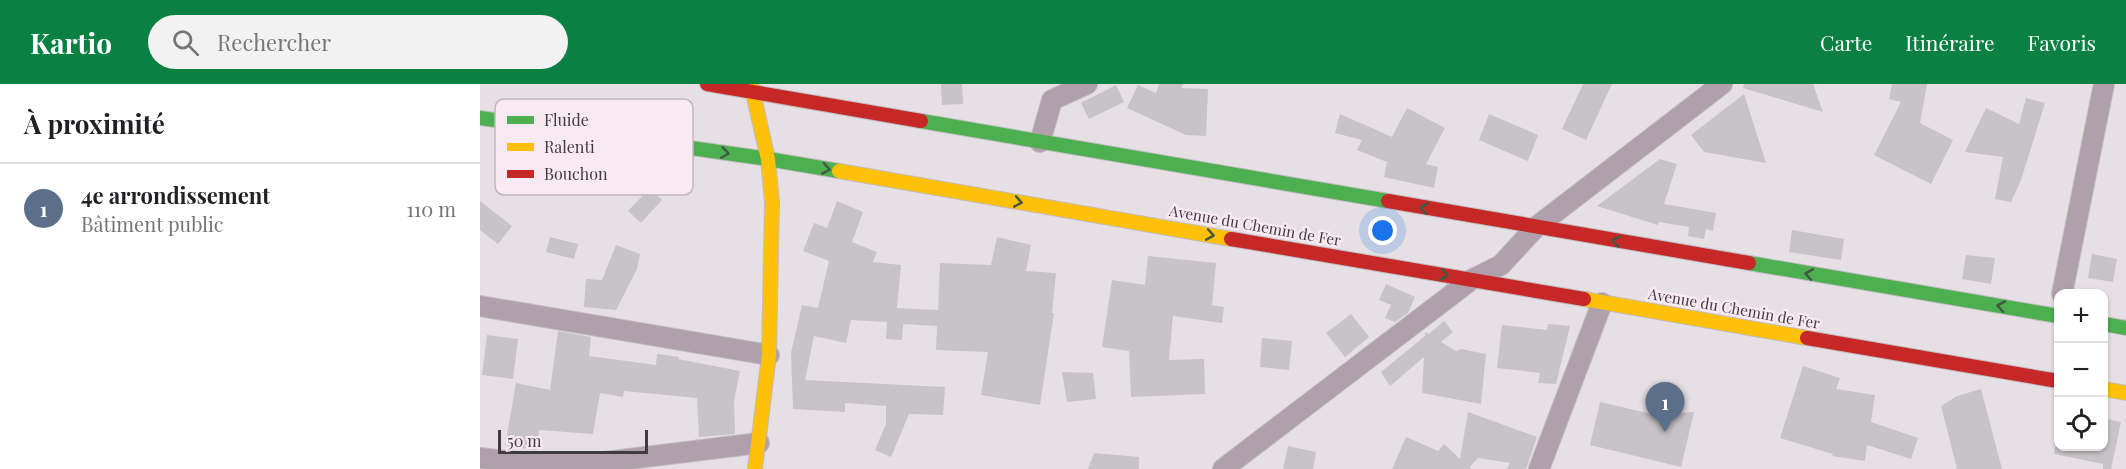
<!DOCTYPE html>
<html lang="fr">
<meta charset="utf-8">
<style>
:root{--surface:#fff;--page:#f2f2f2;--text:#202124;--muted:#757577;--line:#e0e0e0;--accent:#0b8043}
body{margin:0;font-family:"Playfair Display",serif;background:var(--page);color:var(--text)}
.controls{position:absolute;right:18px;bottom:18px;display:grid;overflow:hidden;border-radius:12px;box-shadow:0 2px 4px #0004}
.controls button{width:54px;height:54px;display:grid;place-items:center;padding:0;border:0;border-bottom:2px solid var(--line);background:var(--surface);color:var(--text);font:30px sans-serif}
.scale{position:absolute;left:18px;bottom:15px;width:150px;box-sizing:border-box;padding-left:6px;border:3px solid #403b3e;border-top:0;font-size:16px;line-height:21px;white-space:nowrap;color:#403b3e;-webkit-text-stroke:4px #f7eaf2;paint-order:stroke}
.you{position:absolute;left:903px;top:147px;width:21px;height:21px;margin:-15px;border:4px solid #fff;border-radius:50%;background:#1a73e8;box-shadow:0 0 0 9px #1a73e833}
.badge{display:grid;place-items:center;width:39px;height:39px;border-radius:50%;background:var(--accent);color:#fff;font-size:20px;font-weight:700}
.pin{position:absolute;translate:-50% -50px;filter:drop-shadow(0 2px 3px #0008)}
.pin::after{content:'';position:absolute;top:32px;width:21px;height:18px;background:inherit;clip-path:polygon(0 0,100% 0,50% 100%)}
.list{margin:0;padding:0;list-style:none}
h2{display:flex;justify-content:space-between;align-items:center;height:78px;margin:0;padding:0 24px;font-size:26px}
h2 small{font-size:20px;font-weight:400;color:var(--muted)}
.list li{display:grid;grid-template-columns:39px 1fr auto;gap:18px;align-items:center;box-sizing:border-box;height:90px;padding:0 24px;border-top:2px solid var(--line)}
.list b{display:block;font-size:22px;white-space:nowrap}
.list p{margin:0;font-size:20px;white-space:nowrap;color:var(--muted)}
.list em{font-size:20px;font-style:normal;color:var(--muted)}
.icon{flex:none;width:33px;height:33px;fill:none;stroke:currentColor;stroke-width:2;stroke-linecap:round;stroke-linejoin:round}
.map{position:relative;flex:none;width:1646px;height:385px;overflow:hidden}
header{display:flex;align-items:center;gap:36px;box-sizing:border-box;height:84px;padding:0 30px;background:var(--accent);color:#fff}
header strong{font-size:28px}
nav{display:flex;gap:33px;margin-inline-start:auto;font-size:21px}
.search{width:420px;height:54px;background:var(--page);display:flex;align-items:center;gap:15px;box-sizing:border-box;padding:0 21px;border-radius:33px;color:var(--muted);font-size:22px}
main{display:flex}
aside{flex:1;background:var(--surface)}
.map>svg:first-child{display:block}
</style>
<header>
<strong>Kartio</strong>
<div class="search"><svg class="icon" aria-label="search" viewBox="0 0 24 24"><circle cx="10" cy="10" r="6"/><path d="M15 15l6 6"/></svg>Rechercher</div>
<nav><a>Carte</a><a>Itinéraire</a><a>Favoris</a></nav>
</header>
<main>
<aside>
<h2>À proximité<small></small></h2>
<ul class="list">
<li><span class="badge" style="background:#5c6f8a">1</span><div><b>4e arrondissement</b><p>Bâtiment public</p></div><em>110 m</em></li>
</ul>
</aside>
<div class="map">
<svg width="1646" height="385" viewBox="0 0 1646 385">
<rect width="100%" height="100%" fill="#e6e0e4"/>
<path fill="#c7c3c6" d="M 461,0 L 482,0 L 483,20 L 462,21 Z
M 679,0 L 703,0 L 701,4 L 728,5 L 726,52 L 706,51 L 647,24 L 658,1 L 676,9 Z
M 1103,0 L 1132,0 L 1106,56 L 1082,45 Z
M 1264,0 L 1333,0 L 1343,28 L 1263,4 Z
M 1412,0 L 1447,0 L 1440,39 L 1473,56 L 1451,100 L 1394,71 L 1421,18 L 1409,15 Z
M 636,1 L 644,18 L 609,35 L 601,19 Z
M 1264,10 L 1286,79 L 1224,68 L 1211,51 Z
M 1546,14 L 1565,19 L 1541,96 L 1531,118 L 1515,115 L 1523,73 L 1485,68 L 1506,24 L 1539,40 Z
M 927,24 L 965,44 L 946,80 L 958,83 L 954,104 L 904,93 L 907,78 L 877,66 L 882,56 L 855,49 L 860,30 L 912,53 Z
M 1009,30 L 1058,51 L 1048,77 L 999,56 Z
M 1180,75 L 1197,80 L 1184,120 L 1236,129 L 1233,147 L 1226,145 L 1224,155 L 1208,152 L 1209,143 L 1179,138 L 1178,141 L 1117,122 Z
M 170,104 L 182,116 L 161,139 L 148,127 Z
M 0,117 L 32,142 L 18,160 L 0,146 Z
M 357,117 L 383,128 L 372,158 L 397,168 L 393,178 L 421,181 L 417,224 L 458,226 L 460,179 L 511,181 L 517,153 L 551,161 L 546,187 L 576,189 L 572,229 L 574,229 L 560,321 L 501,311 L 508,268 L 456,266 L 457,242 L 423,240 L 422,256 L 406,255 L 407,238 L 371,236 L 366,259 L 334,252 L 325,296 L 465,303 L 463,331 L 429,330 L 411,373 L 395,366 L 406,340 L 406,322 L 365,319 L 365,328 L 313,325 L 311,269 L 322,221 L 338,224 L 349,177 L 323,167 L 334,139 L 347,144 Z
M 1312,146 L 1364,155 L 1361,176 L 1309,168 Z
M 70,153 L 98,160 L 94,175 L 66,168 Z
M 136,161 L 160,170 L 157,185 L 136,226 L 104,223 L 106,195 L 122,196 Z
M 1612,170 L 1637,175 L 1633,198 L 1608,194 Z
M 1486,171 L 1515,174 L 1511,200 L 1482,195 Z
M 668,172 L 736,179 L 732,221 L 744,223 L 742,239 L 693,232 L 689,276 L 724,275 L 725,310 L 651,313 L 649,267 L 622,263 L 632,196 L 665,201 Z
M 906,200 L 935,213 L 928,229 L 915,238 L 905,234 L 911,221 L 899,216 Z
M 871,230 L 889,253 L 865,273 L 846,249 Z
M 964,237 L 973,248 L 961,258 L 976,267 L 981,265 L 1006,270 L 1001,320 L 942,309 L 944,273 L 910,302 L 901,288 L 945,252 L 945,248 L 949,250 Z
M 1068,240 L 1090,242 L 1076,300 L 1058,299 L 1060,289 L 1017,284 L 1022,241 L 1067,246 Z
M 78,247 L 111,253 L 109,272 L 176,281 L 177,270 L 199,273 L 198,275 L 260,287 L 254,317 L 255,350 L 219,353 L 217,314 L 144,307 L 143,313 L 120,309 L 113,350 L 59,346 L 57,366 L 25,362 L 36,299 L 70,306 Z
M 7,251 L 38,255 L 33,295 L 2,291 Z
M 782,254 L 812,257 L 809,286 L 780,283 Z
M 1323,282 L 1360,294 L 1356,305 L 1395,311 L 1391,338 L 1438,354 L 1431,375 L 1387,361 L 1385,377 L 1352,372 L 1353,370 L 1300,354 Z
M 582,288 L 613,289 L 616,315 L 587,318 Z
M 1501,305 L 1522,385 L 1477,385 L 1461,322 L 1477,312 Z
M 1120,318 L 1176,331 L 1214,328 L 1201,383 L 1110,361 Z
M 988,328 L 1057,353 L 1046,385 L 1027,385 L 1030,379 L 998,374 L 990,383 L 992,385 L 912,385 L 926,353 L 958,367 L 964,360 L 980,375 Z
M 1623,334 L 1641,338 L 1631,385 L 1623,385 L 1623,380 L 1574,370 L 1575,363 L 1623,363 Z
M 808,362 L 836,368 L 833,385 L 803,385 Z
M 614,369 L 659,373 L 659,385 L 608,385 Z"/>
<g fill="none" stroke-linecap="round" stroke-linejoin="round">
<g stroke="#c1bcbf" stroke-width="22">
<path id="street" d="M 560,58 L 572,16 L 607,0
M 1582,210 L 1624,0
M 0,222 L 289,271
M 0,374 L 46,379 L 117,379 L 279,359
M 743,385 L 991,196 L 1021,181 L 1056,143 L 1242,0
M 1059,385 L 1122,219"/>
</g>
<g stroke="#c1bcbf" stroke-width="16">
<path id="fast" d="M 0,34 L 288,75 L 359,87
M 441,37 L 908,117
M 1269,179 L 1578,232
M 1624,240 L 1646,244"/>
</g>
<g stroke="#c1bcbf" stroke-width="16">
<path id="slow" d="M 271,0 L 288,75 L 292,118 L 289,271 L 275,385
M 359,87 L 751,155
M 1104,215 L 1327,254
M 1624,305 L 1646,309"/>
</g>
<g stroke="#c1bcbf" stroke-width="16">
<path id="jam" d="M 227,0 L 441,37
M 908,117 L 1269,179
M 751,155 L 1104,215
M 1327,254 L 1578,297"/>
</g>
<use href="#street" stroke="#afa0ab" stroke-width="20"/>
<use href="#fast" stroke="#4caf50" stroke-width="14"/>
<use href="#slow" stroke="#ffc107" stroke-width="14"/>
<use href="#jam" stroke="#c62828" stroke-width="14"/>
</g>
<defs><path id="oneway-chevron" d="M-2-3.5L2.5 0L-2 3.5" fill="none" stroke-width="1.6" stroke-linecap="round" stroke-linejoin="round" transform="scale(1.5)"/></defs>
<g stroke="#435842">
<use href="#oneway-chevron" transform="translate(245 69) rotate(8)"/>
<use href="#oneway-chevron" transform="translate(346 85) rotate(10)"/>
<use href="#oneway-chevron" transform="translate(538 118) rotate(10)"/>
<use href="#oneway-chevron" transform="translate(944 124) rotate(-170)"/>
<use href="#oneway-chevron" transform="translate(730 151) rotate(10)"/>
<use href="#oneway-chevron" transform="translate(1136 157) rotate(-170)"/>
<use href="#oneway-chevron" transform="translate(1329 190) rotate(-170)"/>
<use href="#oneway-chevron" transform="translate(964 191) rotate(10)"/>
<use href="#oneway-chevron" transform="translate(1521 222) rotate(-170)"/>
</g>
<g text-anchor="middle" stroke-width="5" stroke-linejoin="round" paint-order="stroke">
<g font-size="15" fill="#403b3e" stroke="#f7eaf2">
<text transform="translate(775 142) rotate(10)" y="5">Avenue du Chemin de Fer</text>
<text transform="translate(1254 225) rotate(10)" y="5">Avenue du Chemin de Fer</text>
</g>
</g>
<rect x="15" y="15" width="198" height="96" rx="9" fill="#f7eaf2" stroke="#c0b6bc" stroke-width="1.5"/>
<rect x="27" y="32" width="27" height="8" fill="#4caf50"/>
<rect x="27" y="59" width="27" height="8" fill="#ffc107"/>
<rect x="27" y="86" width="27" height="8" fill="#c62828"/>
<g font-size="16" fill="#403b3e">
<text x="64" y="42">Fluide</text>
<text x="64" y="69">Ralenti</text>
<text x="64" y="96">Bouchon</text>
</g>
</svg>
<div class="controls">
<button>+</button>
<button>−</button>
<button><svg class="icon" aria-label="locate" viewBox="0 0 24 24"><circle cx="12" cy="12" r="6"/><path d="M12 2v4M12 18v4M2 12h4M18 12h4"/></svg></button>
</div>
<div class="scale">50 m</div>
<div class="you"></div>
<div class="pin badge" style="left:1185px;top:348px;background:#5c6f8a">1</div>
</div>
</main>
